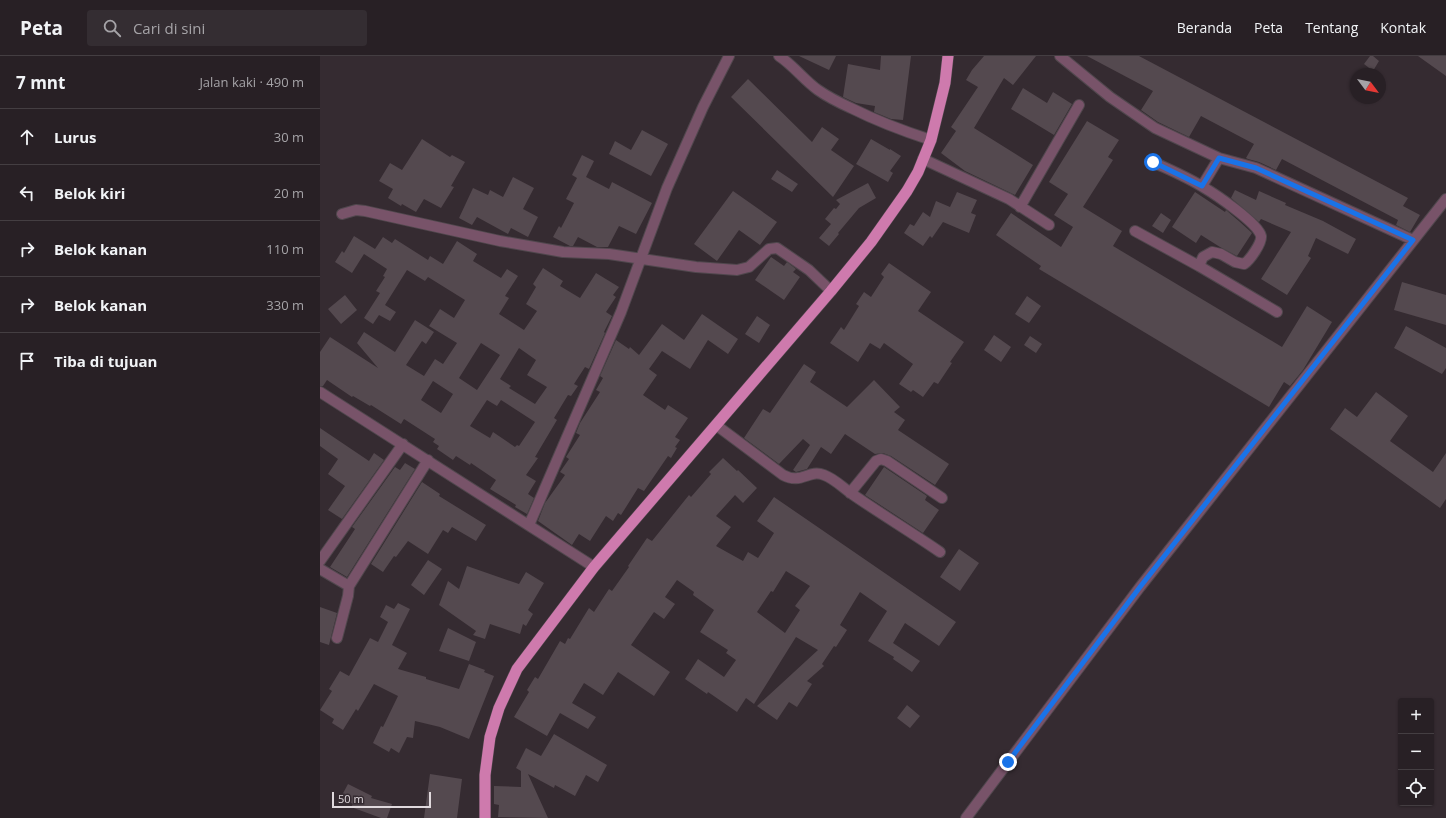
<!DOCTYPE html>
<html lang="id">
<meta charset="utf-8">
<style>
:root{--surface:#282025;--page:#342d32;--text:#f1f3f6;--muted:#a5a3a7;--line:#443e42}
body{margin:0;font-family:"Open Sans",sans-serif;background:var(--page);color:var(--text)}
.controls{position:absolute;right:12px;bottom:12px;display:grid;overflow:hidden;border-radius:4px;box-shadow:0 1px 3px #0004}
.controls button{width:36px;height:36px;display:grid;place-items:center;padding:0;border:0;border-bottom:1px solid var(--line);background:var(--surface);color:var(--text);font:20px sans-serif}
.compass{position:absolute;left:1030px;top:12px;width:36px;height:36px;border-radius:50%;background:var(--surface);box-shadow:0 1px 3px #0004;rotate:122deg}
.scale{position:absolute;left:12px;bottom:10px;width:99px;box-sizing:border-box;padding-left:4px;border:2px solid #e0d9dd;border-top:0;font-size:11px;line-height:14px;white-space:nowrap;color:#e0d9dd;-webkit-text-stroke:3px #352b31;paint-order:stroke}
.stop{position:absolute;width:12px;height:12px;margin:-9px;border:3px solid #1a73e8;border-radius:50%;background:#fff}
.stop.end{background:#1a73e8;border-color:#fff;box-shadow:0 1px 4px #0008}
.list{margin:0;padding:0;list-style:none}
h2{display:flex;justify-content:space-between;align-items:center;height:52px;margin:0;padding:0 16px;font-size:17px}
h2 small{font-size:13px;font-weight:400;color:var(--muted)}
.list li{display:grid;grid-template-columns:26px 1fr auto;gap:12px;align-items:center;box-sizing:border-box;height:56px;padding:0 16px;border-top:1px solid var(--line)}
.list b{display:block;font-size:15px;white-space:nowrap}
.list em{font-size:13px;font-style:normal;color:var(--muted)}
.icon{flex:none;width:22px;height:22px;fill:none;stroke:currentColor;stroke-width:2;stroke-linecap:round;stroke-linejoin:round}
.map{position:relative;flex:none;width:1126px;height:762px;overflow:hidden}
header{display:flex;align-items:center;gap:24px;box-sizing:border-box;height:56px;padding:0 20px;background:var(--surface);border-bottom:1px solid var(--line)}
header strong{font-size:19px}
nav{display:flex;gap:22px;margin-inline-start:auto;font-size:14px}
.search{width:280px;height:36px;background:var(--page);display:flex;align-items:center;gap:10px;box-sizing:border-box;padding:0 14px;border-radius:4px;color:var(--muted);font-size:15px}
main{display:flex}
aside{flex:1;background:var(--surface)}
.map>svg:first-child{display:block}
</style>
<header>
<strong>Peta</strong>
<div class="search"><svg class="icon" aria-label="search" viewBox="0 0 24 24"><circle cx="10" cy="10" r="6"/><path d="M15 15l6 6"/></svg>Cari di sini</div>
<nav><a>Beranda</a><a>Peta</a><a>Tentang</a><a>Kontak</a></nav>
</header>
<main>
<aside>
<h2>7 mnt<small>Jalan kaki · 490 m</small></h2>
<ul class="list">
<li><svg class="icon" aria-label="ahead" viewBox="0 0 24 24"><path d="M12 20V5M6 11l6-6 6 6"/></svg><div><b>Lurus</b></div><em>30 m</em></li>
<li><svg class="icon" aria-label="left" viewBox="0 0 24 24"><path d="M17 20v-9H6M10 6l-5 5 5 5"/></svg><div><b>Belok kiri</b></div><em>20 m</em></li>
<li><svg class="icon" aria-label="right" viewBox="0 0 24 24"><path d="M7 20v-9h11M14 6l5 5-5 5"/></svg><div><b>Belok kanan</b></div><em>110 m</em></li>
<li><svg class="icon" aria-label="right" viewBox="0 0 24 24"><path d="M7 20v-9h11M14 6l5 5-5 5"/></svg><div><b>Belok kanan</b></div><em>330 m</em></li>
<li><svg class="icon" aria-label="arrive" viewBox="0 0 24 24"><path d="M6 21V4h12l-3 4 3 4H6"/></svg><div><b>Tiba di tujuan</b></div></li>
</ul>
</aside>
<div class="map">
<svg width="1126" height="762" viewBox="0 0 1126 762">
<rect width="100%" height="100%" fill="#352b31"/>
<path fill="#54494f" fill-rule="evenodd" d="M 479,0 L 516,0 L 509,14 Z
M 561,0 L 591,0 L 583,64 L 571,63 L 554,56 L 555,50 L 536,47 L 523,41 L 528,8 L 560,14 Z
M 664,0 L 716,0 L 693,29 L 684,22 L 654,72 L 713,109 L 695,139 L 645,115 L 621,97 L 636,75 L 631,71 L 658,31 L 646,24 L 652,14 Z
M 767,0 L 819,0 L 1088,142 L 1083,150 L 1100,159 L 1090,176 L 1076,169 L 1078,164 L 962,103 L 956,114 L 939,106 L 928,103 L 926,102 L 934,88 L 881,60 L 869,81 L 838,66 L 821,54 L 833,35 Z
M 1050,0 L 1053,0 L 1059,5 L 1053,15 L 1044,8 Z
M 1098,0 L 1126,0 L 1126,20 Z
M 428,23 L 492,86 L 502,71 L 519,83 L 511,94 L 534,110 L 513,141 L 411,41 Z
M 703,32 L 727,47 L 733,36 L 752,48 L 734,79 L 691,53 Z
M 767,65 L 799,84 L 788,101 L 793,104 L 763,151 L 802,175 L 793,190 L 962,291 L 987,250 L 1012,266 L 983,314 L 970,330 L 964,326 L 949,351 L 719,213 L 721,210 L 676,179 L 691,157 L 741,191 L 753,171 L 734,159 L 748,138 L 729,126 Z
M 322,74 L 348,88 L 331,120 L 289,98 L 295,85 L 311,94 Z
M 102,83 L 130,101 L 132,99 L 145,106 L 131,130 L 134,131 L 121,152 L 104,143 L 96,156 L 82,148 L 81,150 L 68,142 L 73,133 L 59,125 L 70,107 L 82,114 Z
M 551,83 L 570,94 L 570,93 L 581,100 L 570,115 L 573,117 L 568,126 L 536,108 Z
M 262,99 L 274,105 L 266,121 L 289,133 L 292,126 L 332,147 L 316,178 L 299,170 L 288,191 L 277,191 L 258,181 L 253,190 L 250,190 L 233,181 L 239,170 L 241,172 L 254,147 L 246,143 L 257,122 L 252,119 Z
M 457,114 L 478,128 L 472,136 L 451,123 Z
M 193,121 L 214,132 L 203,153 L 218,161 L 208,181 L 191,172 L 188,178 L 157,161 L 152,169 L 139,162 L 153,132 L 168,139 L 170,134 L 183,141 Z
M 548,127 L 556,142 L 539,152 L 518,177 L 519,178 L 509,190 L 499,182 L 511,168 L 505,163 L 514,152 L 516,153 L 520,148 L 516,144 Z
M 915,134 L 936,144 L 939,135 L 966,147 L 965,149 L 1003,165 L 1036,183 L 1028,198 L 996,182 L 988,200 L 991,202 L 967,239 L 941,223 L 971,176 L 941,163 L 939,166 L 911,142 Z
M 413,135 L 457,166 L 440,189 L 419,174 L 397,205 L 374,188 Z
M 637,136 L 657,144 L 651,157 L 656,159 L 649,177 L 623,166 L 612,182 L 610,180 L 603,190 L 584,177 L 590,168 L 594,170 L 603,156 L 610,161 L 616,145 L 630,151 Z
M 875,136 L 905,156 L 906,154 L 920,166 L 932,177 L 917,200 L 900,191 L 881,179 L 876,187 L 852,171 Z
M 841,157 L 851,164 L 843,177 L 832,170 Z
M 34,180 L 55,193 L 63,181 L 72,187 L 75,183 L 108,204 L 110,200 L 123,208 L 137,185 L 157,198 L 153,205 L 181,222 L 187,213 L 198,220 L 185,240 L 189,242 L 179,258 L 204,274 L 217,255 L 206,248 L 216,231 L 213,228 L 223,212 L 243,225 L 240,230 L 260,242 L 276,217 L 299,231 L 293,239 L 296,241 L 286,256 L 292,260 L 284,276 L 285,277 L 269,313 L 265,311 L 254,328 L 258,330 L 251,340 L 248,339 L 234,362 L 237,364 L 215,401 L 218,402 L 206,419 L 216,425 L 208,438 L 214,442 L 207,458 L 195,451 L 196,449 L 170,433 L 176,424 L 151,407 L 150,409 L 136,400 L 133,404 L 117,393 L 119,390 L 113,386 L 115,383 L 84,363 L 81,368 L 51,349 L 50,350 L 33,340 L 32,341 L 7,324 L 3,330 L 0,330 L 0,296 L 10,281 L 58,312 L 37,287 L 44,276 L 75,296 L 95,264 L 114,276 L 106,288 L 102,285 L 86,309 L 104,320 L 115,303 L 123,308 L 137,287 L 109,270 L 120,253 L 134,262 L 145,244 L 108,221 L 105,225 L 87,214 L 65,249 L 76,256 L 70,265 L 59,259 L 53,268 L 44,262 L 60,237 L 56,235 L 65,221 L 63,220 L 67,213 L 44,198 L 32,217 L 15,206 L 22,195 L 24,197 ZM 161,287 L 180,299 L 157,334 L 139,322 ZM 199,292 L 216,304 L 207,319 L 227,331 L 215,348 L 189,332 L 191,330 L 180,323 ZM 113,325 L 133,338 L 121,357 L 101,344 ZM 167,344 L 177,350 L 181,344 L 215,366 L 199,390 L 197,389 L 195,391 L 173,376 L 170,382 L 150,370 Z
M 451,201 L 464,210 L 467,206 L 476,213 L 473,216 L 480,221 L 464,244 L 435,224 Z
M 569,207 L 611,236 L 598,255 L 644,286 L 630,306 L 632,307 L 618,328 L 614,326 L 603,341 L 593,334 L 591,336 L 579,328 L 593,308 L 564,287 L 560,293 L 550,287 L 538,306 L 510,287 L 521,271 L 524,274 L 539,250 L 536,248 L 544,236 L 551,241 L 564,221 L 561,218 Z
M 1082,226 L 1126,239 L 1126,269 L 1074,254 Z
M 25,239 L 37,254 L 21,268 L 8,253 Z
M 707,240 L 721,250 L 709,267 L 695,258 Z
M 382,258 L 418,283 L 408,298 L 388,284 L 370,313 L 342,295 L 329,313 L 337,319 L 323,339 L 345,354 L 348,349 L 368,362 L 355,381 L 360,384 L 355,391 L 357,392 L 351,402 L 348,400 L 324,435 L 318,432 L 301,459 L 298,457 L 293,465 L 286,460 L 270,485 L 259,478 L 252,489 L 218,465 L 225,447 L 245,419 L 240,416 L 249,403 L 246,401 L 260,379 L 256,377 L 260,367 L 280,336 L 276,334 L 283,322 L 280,320 L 296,284 L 309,293 L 310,291 L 319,299 L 342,268 L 364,284 Z
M 437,260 L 450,269 L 439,287 L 425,278 Z
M 1086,270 L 1126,292 L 1126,312 L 1122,318 L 1074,292 Z
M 674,279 L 691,291 L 681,306 L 664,294 Z
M 710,280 L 722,288 L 716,297 L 704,289 Z
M 484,308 L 496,316 L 490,326 L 527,351 L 554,324 L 580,351 L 574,356 L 585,364 L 578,374 L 629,408 L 615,429 L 571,400 L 563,397 L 555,398 L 525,378 L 511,398 L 501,391 L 487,413 L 476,416 L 473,414 L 490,389 L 483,383 L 459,408 L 424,382 L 443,353 L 450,357 Z
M 1056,336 L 1088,360 L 1070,385 L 1113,416 L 1126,397 L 1126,443 L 1120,452 L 1010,373 L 1025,352 L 1037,361 Z
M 0,372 L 49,405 L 54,397 L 64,404 L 22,463 L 8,454 L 25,430 L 8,418 L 18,403 L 0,390 Z
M 403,402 L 417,415 L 418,414 L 437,432 L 423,447 L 415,439 L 396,460 L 411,471 L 396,490 L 423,505 L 428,496 L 438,502 L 454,477 L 437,465 L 454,441 L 636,566 L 619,590 L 585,567 L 573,587 L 600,605 L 592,616 L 573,603 L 574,601 L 548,585 L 567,555 L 540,536 L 520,569 L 527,574 L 516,591 L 514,590 L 502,608 L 504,610 L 487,625 L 492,628 L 477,651 L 469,646 L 457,664 L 437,650 L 498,594 L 476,581 L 434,648 L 426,642 L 417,656 L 388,636 L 387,638 L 365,623 L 378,603 L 404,621 L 416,604 L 406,597 L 408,594 L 380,576 L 394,554 L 373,539 L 374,536 L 357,524 L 345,541 L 355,548 L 344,563 L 334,556 L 311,589 L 350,616 L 334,640 L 298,616 L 283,639 L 264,627 L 252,647 L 276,661 L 268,673 L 240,657 L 227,680 L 194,661 L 209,636 L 207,634 L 215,621 L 218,623 L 240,585 L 245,588 L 248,582 L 250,583 L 269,552 L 274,556 L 289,533 L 292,535 L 309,511 L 308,510 L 327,482 L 332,485 L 369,439 L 371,441 L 391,418 L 389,416 ZM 466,515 L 490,530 L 475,550 L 480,554 L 465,577 L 437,556 L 451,535 L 453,536 Z
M 85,407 L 95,413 L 27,521 L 10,511 L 35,473 L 32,471 L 75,411 L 80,414 Z
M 564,411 L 607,440 L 605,444 L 619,454 L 603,477 L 545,439 Z
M 102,426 L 120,438 L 119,440 L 166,469 L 156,485 L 132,471 L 128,477 L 123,474 L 108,498 L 88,485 L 76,501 L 74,500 L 63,516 L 51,508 Z
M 639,493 L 659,507 L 640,535 L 620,521 Z
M 108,504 L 122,513 L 104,539 L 91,529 Z
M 147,510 L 199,528 L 206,516 L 224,527 L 208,554 L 213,558 L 206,570 L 203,568 L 200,578 L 170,568 L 165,583 L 153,579 L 156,575 L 119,549 L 128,525 L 139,533 Z
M 78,547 L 90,553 L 72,589 L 87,597 L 78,613 L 106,621 L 106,623 L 139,633 L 149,608 L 165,614 L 164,616 L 174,620 L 149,683 L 120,671 L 95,665 L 93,682 L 87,681 L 79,697 L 71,692 L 69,696 L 53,687 L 61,670 L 63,671 L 78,640 L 54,628 L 38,655 L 36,653 L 23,674 L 12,667 L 14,663 L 0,654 L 12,635 L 9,633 L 20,615 L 29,620 L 50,582 L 58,586 L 68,566 L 60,561 L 66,549 L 74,553 Z
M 0,551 L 17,557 L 9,589 L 0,586 Z
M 128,572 L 156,586 L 149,605 L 119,595 Z
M 587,649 L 600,660 L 590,672 L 577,662 Z
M 234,678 L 287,709 L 278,726 L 266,719 L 255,740 L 235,729 L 234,732 L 208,718 L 228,762 L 178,761 L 179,749 L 174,748 L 174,730 L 201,731 L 201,715 L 196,712 L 206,692 L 221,700 Z
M 110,718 L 142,723 L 137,762 L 104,762 Z
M 28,728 L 52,740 L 51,742 L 72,748 L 67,762 L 61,762 L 31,751 L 33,748 L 21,741 Z"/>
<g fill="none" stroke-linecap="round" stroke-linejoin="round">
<g stroke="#50474d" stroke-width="12">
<path id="minor" d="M 459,0 C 473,9 484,24 498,34 C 508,41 520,47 531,52 C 557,65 583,75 611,84
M 740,0 L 790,41 L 835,72 L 899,102 L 936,112 L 1093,184
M 603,103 L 689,143 L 729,169
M 833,106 C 850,114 867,121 883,131 C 895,138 938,167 941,180 C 942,187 930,204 924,208 L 915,206 L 901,198 L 892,196 L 883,201 L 879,210 L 957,256
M 882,130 L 899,102
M 700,151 L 759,49
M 22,158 L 36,154 L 45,155 L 180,185 L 243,196 L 289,198 L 376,211 L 417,214 L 429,211 L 449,193 L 457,192 L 489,214 L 511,235
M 815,175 L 879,210
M 0,336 L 274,511
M 396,369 L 463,419 C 482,429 488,413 504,419 C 515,423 523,432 532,438 C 561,458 591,476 620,496
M 530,437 L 556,405 L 561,403 L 567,405 L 622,442
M 209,469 L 301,256 L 347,132 L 383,51 L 409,0
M 0,505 L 83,388
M 0,513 L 29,530 L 28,540 L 17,582
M 29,530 L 108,404
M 646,762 L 820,531 L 1126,143"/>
</g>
<g stroke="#50474d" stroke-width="12">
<path id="trunk" d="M 165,762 L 165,719 L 170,681 L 179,652 L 197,613 L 274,511 L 511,235 L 551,186 L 587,135 L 598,116 L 611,84 L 625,27 L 628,0"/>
</g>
<use href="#minor" stroke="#785369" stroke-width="10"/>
<use href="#trunk" stroke="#ce7aad" stroke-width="11"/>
</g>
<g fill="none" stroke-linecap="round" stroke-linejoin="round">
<path stroke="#1a73e8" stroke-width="5" d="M 688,706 L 820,531 L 1093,184 L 936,112 L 899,102 L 882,130 L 833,106"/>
</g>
</svg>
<div class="controls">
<button>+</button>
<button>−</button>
<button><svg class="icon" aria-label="locate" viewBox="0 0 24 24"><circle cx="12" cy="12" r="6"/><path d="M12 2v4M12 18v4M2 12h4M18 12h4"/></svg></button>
</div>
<svg class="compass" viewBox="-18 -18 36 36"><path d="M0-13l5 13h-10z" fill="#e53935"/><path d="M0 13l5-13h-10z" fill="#a5a3a7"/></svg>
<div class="scale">50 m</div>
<div class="stop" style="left:833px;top:106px"></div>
<div class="stop end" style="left:688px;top:706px"></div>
</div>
</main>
